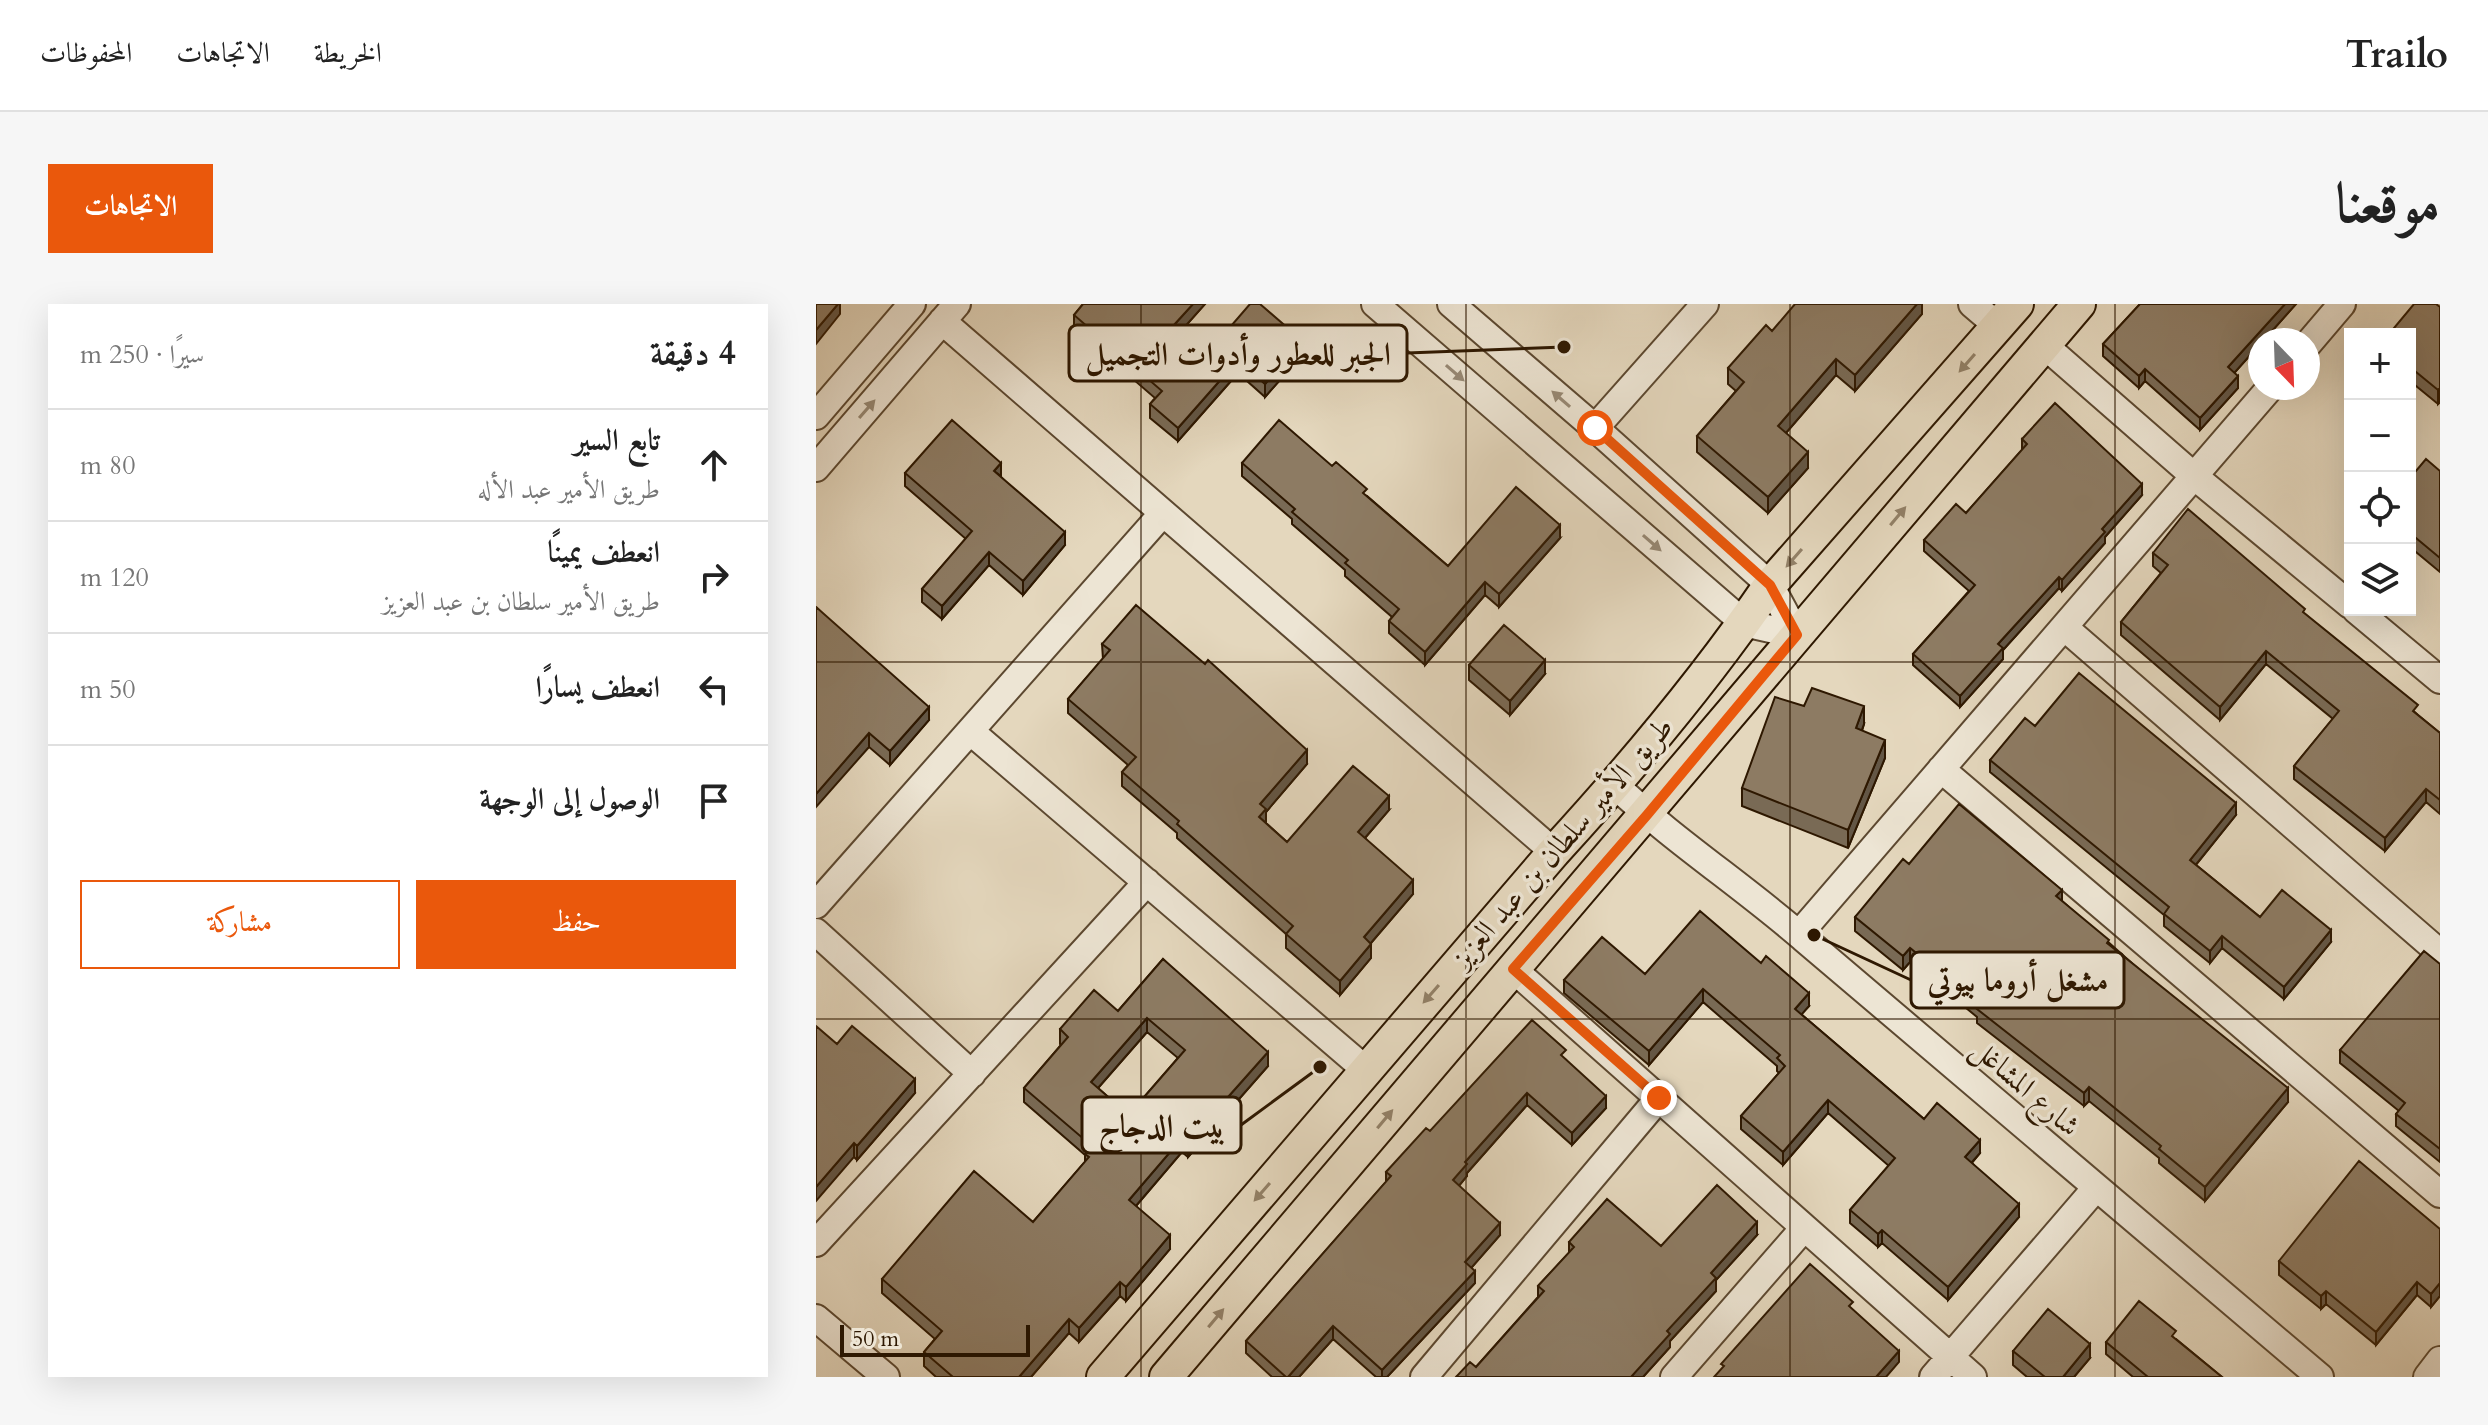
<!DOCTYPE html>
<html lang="ar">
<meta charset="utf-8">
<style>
:root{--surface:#fff;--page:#f6f6f6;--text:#222;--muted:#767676;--line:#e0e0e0;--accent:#ea580c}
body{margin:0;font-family:Cardo,Amiri,serif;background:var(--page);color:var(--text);direction:rtl}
.controls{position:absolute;right:24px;top:24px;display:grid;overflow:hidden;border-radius:0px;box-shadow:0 8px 32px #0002}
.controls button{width:72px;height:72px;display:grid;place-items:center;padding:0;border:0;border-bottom:2px solid var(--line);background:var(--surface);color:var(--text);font:40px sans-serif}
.compass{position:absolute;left:1432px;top:24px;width:72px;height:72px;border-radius:50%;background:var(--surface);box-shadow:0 8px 32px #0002;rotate:157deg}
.scale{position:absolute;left:24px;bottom:20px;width:190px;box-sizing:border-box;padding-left:8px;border:4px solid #2e1801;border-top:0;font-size:22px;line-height:28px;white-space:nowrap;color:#2e1801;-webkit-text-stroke:6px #ede5d4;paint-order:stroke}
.stop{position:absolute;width:24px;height:24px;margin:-18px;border:6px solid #ea580c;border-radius:50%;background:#fff}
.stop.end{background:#ea580c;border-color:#fff;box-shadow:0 2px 8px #0008}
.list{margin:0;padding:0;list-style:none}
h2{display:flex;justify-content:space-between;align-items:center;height:104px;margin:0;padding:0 32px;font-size:34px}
h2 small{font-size:26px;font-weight:400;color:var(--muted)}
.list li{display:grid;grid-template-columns:52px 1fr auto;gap:24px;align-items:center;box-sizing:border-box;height:112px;padding:0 32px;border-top:2px solid var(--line)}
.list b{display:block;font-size:30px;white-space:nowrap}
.list p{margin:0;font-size:26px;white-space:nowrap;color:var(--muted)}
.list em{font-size:26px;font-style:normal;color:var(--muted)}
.actions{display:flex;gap:16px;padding:24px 32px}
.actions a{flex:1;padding:18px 0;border:2px solid var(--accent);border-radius:0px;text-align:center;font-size:28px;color:var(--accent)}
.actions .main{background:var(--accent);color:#fff}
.icon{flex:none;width:44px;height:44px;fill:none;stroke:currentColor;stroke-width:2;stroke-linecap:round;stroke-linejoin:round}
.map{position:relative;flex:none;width:1624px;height:1073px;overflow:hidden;direction:ltr;border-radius:0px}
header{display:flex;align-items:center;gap:48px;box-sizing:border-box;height:112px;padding:0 40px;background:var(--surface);border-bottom:2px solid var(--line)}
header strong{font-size:38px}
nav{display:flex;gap:44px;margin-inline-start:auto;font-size:28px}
.intro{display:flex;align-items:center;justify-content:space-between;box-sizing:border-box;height:192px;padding:0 48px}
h1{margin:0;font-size:56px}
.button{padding:20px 36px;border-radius:0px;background:var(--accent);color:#fff;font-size:28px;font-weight:700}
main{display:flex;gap:48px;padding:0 48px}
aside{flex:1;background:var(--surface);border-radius:0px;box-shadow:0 8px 32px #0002}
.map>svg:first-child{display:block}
</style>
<header>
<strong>Trailo</strong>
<nav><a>الخريطة</a><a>الاتجاهات</a><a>المحفوظات</a></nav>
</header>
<div class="intro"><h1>موقعنا</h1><a class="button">الاتجاهات</a></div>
<main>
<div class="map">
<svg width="1624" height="1073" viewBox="0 0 1624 1073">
<rect width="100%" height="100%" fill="#e4d7bd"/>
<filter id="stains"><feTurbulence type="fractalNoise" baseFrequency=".0025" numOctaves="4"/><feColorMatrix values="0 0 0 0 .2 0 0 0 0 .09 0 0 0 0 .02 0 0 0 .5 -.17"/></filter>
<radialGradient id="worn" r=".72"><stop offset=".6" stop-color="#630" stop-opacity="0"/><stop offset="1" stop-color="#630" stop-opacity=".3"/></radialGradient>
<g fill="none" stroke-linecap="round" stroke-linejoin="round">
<g stroke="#5c4830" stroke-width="30">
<path id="minor" d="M 559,0 L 928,319 L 981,331 L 954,281 L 779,124 L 635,0
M 1156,0 L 1183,23
M 126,17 L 738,548
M 1492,40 L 1526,0
M 1228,41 L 1378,172 L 1534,301
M 0,112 L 96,0
M 779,124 L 889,0
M 0,164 L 141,0
M 1540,306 L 1624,376
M 1248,323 L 1624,649
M 154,427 L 550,766
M 1125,465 L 1624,890
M 799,481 C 858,537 926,581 987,634 C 1159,781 1331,928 1504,1073
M 0,601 L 347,209
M 0,628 L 156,770
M 983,630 L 1454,84
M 697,665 L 1157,1073
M 0,939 L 331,578
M 0,1014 L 70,1073
M 608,1073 L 843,794
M 858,1073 L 988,924
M 1117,1073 L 1279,885
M 1611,1073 L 1624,1056"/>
</g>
<g stroke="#2e1801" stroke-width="36">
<path id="major" d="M 287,1073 L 738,548 C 815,464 890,375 954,281 L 1201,0
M 350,1073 L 1263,0"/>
</g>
<use href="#minor" stroke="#ede5d4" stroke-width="26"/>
<use href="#major" stroke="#e4d7bd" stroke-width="32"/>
</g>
<path fill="#796a55" stroke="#2e1801" stroke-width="2" fill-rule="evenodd" d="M 267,0 L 389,0 L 364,28 L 390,51 L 487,50 L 449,93 L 422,69 L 362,137 L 334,114 L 334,100 L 339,94 L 258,24 L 258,11 Z
M 1106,0 L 1106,10 L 1039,87 L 1020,71 L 970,129 L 992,164 L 952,209 L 881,148 L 881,132 L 920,87 L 912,80 L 912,64 L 956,27 Z
M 1324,0 L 1480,0 L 1448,36 L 1444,36 L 1444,40 L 1418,69 L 1422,84 L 1384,126 L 1329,77 L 1323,84 L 1287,52 L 1287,40 Z
M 1624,3 L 1624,98 L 1622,100 L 1594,77 L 1594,30 Z
M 1206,135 L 1326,191 L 1289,233 L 1289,239 L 1246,287 L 1243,284 L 1187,346 L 1187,355 L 1144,403 L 1097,361 L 1097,350 L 1153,287 L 1108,247 L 1108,236 L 1150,209 L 1206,146 Z
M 426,159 L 551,192 L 632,262 L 744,234 L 683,303 L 669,291 L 609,361 L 573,329 L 573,317 L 576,313 L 529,272 L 529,266 L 476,220 L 476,215 L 426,172 Z
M 1624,167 L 1624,268 L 1594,243 L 1594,174 Z
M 89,169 L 185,173 L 249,241 L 207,291 L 173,261 L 126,315 L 106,298 L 106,285 L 150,235 L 89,182 Z
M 1337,249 L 1489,310 L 1602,411 L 1624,429 L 1624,510 L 1610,498 L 1569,547 L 1478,475 L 1478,462 L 1517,415 L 1450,360 L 1404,416 L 1305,331 L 1305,318 L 1345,269 L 1337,262 Z
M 0,303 L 113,416 L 74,461 L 53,443 Z
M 286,340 L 491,460 L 450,508 L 450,519 L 471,538 L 573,506 L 549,534 L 597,590 L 555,639 L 555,654 L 524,691 L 470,644 L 470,630 L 361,534 L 361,529 L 306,482 L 306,468 L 312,461 L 252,409 L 252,395 L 287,355 Z
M 653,361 L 729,370 L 694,411 L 653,376 Z
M 1048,420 L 1046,427 L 1069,454 L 1032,544 L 926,502 L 926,484 Z
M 1219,422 L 1420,511 L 1380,561 L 1444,613 L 1515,638 L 1468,695 L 1406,644 L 1394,659 L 1348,622 L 1348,611 L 1174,468 L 1174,456 Z
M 1093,560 L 1246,597 L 1472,798 L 1389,897 L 1343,859 L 1343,854 L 1273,797 L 1268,802 L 1161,719 L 1161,713 L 1094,658 L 1087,666 L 1039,627 L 1039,613 Z
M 347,655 L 452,762 L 372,853 L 366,848 L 320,902 L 354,945 L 310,997 L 304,992 L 263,1038 L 253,1029 L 215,1073 L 120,1073 L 108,1062 L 108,1048 L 119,1035 L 66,989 L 66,975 L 217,918 L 269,858 L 269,851 L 208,798 L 208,784 L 245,741 L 244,740 L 244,725 L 302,707 ZM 331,728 L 362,754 L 316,807 L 307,806 L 282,784 Z
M 1624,660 L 1624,858 L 1580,822 L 1580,810 L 1583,807 L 1524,759 L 1524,746 Z
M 829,670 L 993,702 L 985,710 L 1108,815 L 1164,849 L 1156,859 L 1203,913 L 1132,996 L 1066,939 L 1062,943 L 1034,919 L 1034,906 L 1073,862 L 1012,809 L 967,861 L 925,825 L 925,812 L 963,769 L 961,767 L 961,762 L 887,698 L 833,761 L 748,689 L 748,676 Z
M 21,740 L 99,789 L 41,856 L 38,853 Z
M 750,756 L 790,804 L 756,841 L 711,801 L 651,869 L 651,872 L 643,882 L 684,931 L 655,964 L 659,979 L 571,1073 L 560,1073 L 517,1035 L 483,1073 L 456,1073 L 430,1049 L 430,1037 L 570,878 L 570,868 L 614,827 Z
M 1624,925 L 1624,992 L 1615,1003 L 1601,991 L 1560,1041 L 1510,1000 L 1505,1005 L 1463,971 L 1463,957 Z
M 941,931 L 900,976 L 900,987 L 854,1037 L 854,1043 L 827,1073 L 640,1073 L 660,1063 L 722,993 L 722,982 L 753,949 L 753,938 L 845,942 Z
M 1360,1035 L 1406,1073 L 1317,1073 L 1290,1050 L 1290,1038 Z
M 1197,1047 L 1274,1054 L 1258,1073 L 1211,1073 L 1197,1061 Z"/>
<path fill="#635645" stroke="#2e1801" stroke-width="2" d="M 22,0 L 24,0 L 24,10 L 0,40 L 0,26 Z
M 377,0 L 389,0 L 357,36 L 357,22 Z
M 1101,0 L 1106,0 L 1106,10 L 1039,87 L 1039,71 Z
M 1469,0 L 1480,0 L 1448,36 L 1444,36 L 1444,40 L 1412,76 L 1412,63 Z
M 487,37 L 487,50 L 449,93 L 449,80 Z
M 1020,55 L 1020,71 L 962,138 L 962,122 Z
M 422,56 L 422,69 L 362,137 L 362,124 Z
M 1329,65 L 1329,77 L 1323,84 L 1323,72 Z
M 1422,72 L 1422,84 L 1384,126 L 1384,114 Z
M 1624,84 L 1624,98 L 1622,100 L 1622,86 Z
M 992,148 L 992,164 L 952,209 L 952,193 Z
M 185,159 L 185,172 L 178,167 Z
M 1326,180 L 1326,191 L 1289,233 L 1289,239 L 1246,287 L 1246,276 L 1286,225 Z
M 744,221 L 744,234 L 683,303 L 683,290 Z
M 249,228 L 249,241 L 207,291 L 207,277 Z
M 173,248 L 173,261 L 126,315 L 126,302 Z
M 1243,273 L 1243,284 L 1187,346 L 1187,355 L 1144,403 L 1144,392 L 1182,340 Z
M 669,278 L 669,291 L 609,361 L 609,348 Z
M 1450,347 L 1450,360 L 1404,416 L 1404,403 Z
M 729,356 L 729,370 L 694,411 L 694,397 Z
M 1048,402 L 1048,420 L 1040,442 L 1040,424 Z
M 113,403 L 113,416 L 74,461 L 74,447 Z
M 53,429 L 53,443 L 0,503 L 0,490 Z
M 1069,436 L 1069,454 L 1032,544 L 1032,526 Z
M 491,446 L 491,460 L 450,508 L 450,519 L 443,513 L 444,500 Z
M 1610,485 L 1610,498 L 1569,547 L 1569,534 Z
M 573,492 L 573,506 L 542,542 L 542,528 Z
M 1420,499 L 1420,511 L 1374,568 L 1374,556 Z
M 597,576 L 597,590 L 548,647 L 548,633 Z
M 1246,586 L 1246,599 L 1240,592 Z
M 1515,626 L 1515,638 L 1468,695 L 1468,683 Z
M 1406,632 L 1406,644 L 1394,659 L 1394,647 Z
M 555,640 L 555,654 L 524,691 L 524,677 Z
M 1094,644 L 1094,658 L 1087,666 L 1087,652 Z
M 887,685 L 887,698 L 833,761 L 833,747 Z
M 993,689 L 993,702 L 979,718 L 979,705 Z
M 331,714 L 331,728 L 275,792 L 275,778 Z
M 452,748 L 452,762 L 372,853 L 372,838 Z
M 99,775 L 99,789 L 41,856 L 41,842 Z
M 1273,783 L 1273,797 L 1268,802 L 1268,789 Z
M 1472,784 L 1472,798 L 1389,897 L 1389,883 Z
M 711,789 L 711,801 L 651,869 L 651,872 L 637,889 L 637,876 L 649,858 Z
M 790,792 L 790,804 L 756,841 L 756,829 Z
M 1012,796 L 1012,809 L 967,861 L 967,848 Z
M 366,834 L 366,848 L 313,910 L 313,896 Z
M 1164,836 L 1164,849 L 1149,866 L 1149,853 Z
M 38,839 L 38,853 L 0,897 L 0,883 Z
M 1203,900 L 1203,913 L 1132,996 L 1132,983 Z
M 941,918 L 941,931 L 900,976 L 900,987 L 854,1037 L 854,1043 L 827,1073 L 815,1073 L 895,969 Z
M 684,919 L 684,931 L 649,971 L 649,958 Z
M 1066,926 L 1066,939 L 1062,943 L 1062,930 Z
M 354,931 L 354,945 L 310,997 L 310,983 Z
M 659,967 L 659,979 L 571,1073 L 566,1073 L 566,1066 Z
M 304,978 L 304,992 L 263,1038 L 263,1024 Z
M 1601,978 L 1601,991 L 1560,1041 L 1560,1028 Z
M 1624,979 L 1624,992 L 1615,1003 L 1615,990 Z
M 1510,987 L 1510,1000 L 1505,1005 L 1505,992 Z
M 253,1015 L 253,1029 L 215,1073 L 203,1073 Z
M 517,1022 L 517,1035 L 483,1073 L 472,1073 Z
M 1274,1040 L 1274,1054 L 1258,1073 L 1247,1073 Z
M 1083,1047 L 1083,1058 L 1070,1073 L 1060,1073 Z"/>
<path fill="#8d7b63" stroke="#2e1801" stroke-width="2" fill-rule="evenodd" d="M 0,0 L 22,0 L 0,26 Z
M 267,0 L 377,0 L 357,22 L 390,51 L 434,0 L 444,0 L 487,37 L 449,80 L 422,56 L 362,124 L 334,100 L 346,87 L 258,11 Z
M 979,0 L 1101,0 L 1039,71 L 1020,55 L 962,122 L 992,148 L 952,193 L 881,132 L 928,78 L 912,64 L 950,21 L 956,27 Z
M 1324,0 L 1469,0 L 1412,63 L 1422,72 L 1384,114 L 1329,65 L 1323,72 L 1287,40 Z
M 1598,0 L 1620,0 L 1624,3 L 1624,84 L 1622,86 L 1594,63 L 1594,30 L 1573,30 Z
M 1239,99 L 1326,180 L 1286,225 L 1289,228 L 1246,276 L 1243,273 L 1182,340 L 1187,344 L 1144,392 L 1097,350 L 1159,281 L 1108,236 L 1140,200 L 1150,209 L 1211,140 L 1206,135 Z
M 136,116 L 185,159 L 178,167 L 249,228 L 207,277 L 173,248 L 126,302 L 106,285 L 156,227 L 89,169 Z
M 463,116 L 516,162 L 520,158 L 551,185 L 547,189 L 632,262 L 700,183 L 744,221 L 683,290 L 669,278 L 609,348 L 573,317 L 583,305 L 529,259 L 532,256 L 476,208 L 479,205 L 426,159 Z
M 1610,155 L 1624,167 L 1624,254 L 1594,229 L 1594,174 Z
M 1372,205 L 1489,305 L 1487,308 L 1602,401 L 1597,407 L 1624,429 L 1624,496 L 1610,485 L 1569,534 L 1478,462 L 1523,407 L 1450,347 L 1404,403 L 1305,318 L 1352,261 L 1337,249 Z
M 320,301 L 389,360 L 392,356 L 491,446 L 444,500 L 450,505 L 443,513 L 471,538 L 537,462 L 573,492 L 542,528 L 597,576 L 548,633 L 555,640 L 524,677 L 470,630 L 477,622 L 361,520 L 363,517 L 306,468 L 320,453 L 252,395 L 294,346 L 286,340 Z
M 0,303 L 113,403 L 74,447 L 53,429 L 0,490 Z
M 688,321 L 729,356 L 694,397 L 653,361 Z
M 1263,369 L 1420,499 L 1374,556 L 1444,613 L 1466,586 L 1515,626 L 1468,683 L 1406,632 L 1394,647 L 1348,610 L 1353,603 L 1174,456 L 1209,414 L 1219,422 Z
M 996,384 L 1048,402 L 1040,424 L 1069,436 L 1032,526 L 926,484 L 959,393 L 988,402 Z
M 1143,500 L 1246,586 L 1240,592 L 1293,636 L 1291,639 L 1472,784 L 1389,883 L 1343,845 L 1345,842 L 1273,783 L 1268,789 L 1161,705 L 1164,701 L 1094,644 L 1087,652 L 1039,613 L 1087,555 L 1093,560 Z
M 884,607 L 945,659 L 950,652 L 993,689 L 979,705 L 1108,815 L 1121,799 L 1164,836 L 1149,853 L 1203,900 L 1132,983 L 1066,926 L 1062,930 L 1034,906 L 1079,854 L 1012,796 L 967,848 L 925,812 L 969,762 L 961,754 L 964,751 L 887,685 L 833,747 L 748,676 L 786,633 L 829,670 Z
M 1608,647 L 1624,660 L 1624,845 L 1580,810 L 1589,799 L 1524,746 Z
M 347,655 L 452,748 L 372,838 L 366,834 L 313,896 L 354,931 L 310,983 L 304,978 L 263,1024 L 253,1015 L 203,1073 L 137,1073 L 108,1048 L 126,1027 L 66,975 L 158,867 L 217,918 L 273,853 L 269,850 L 276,842 L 208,784 L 252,733 L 244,725 L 278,686 L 302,707 ZM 331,714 L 369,746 L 316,807 L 311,802 L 307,806 L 275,778 Z
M 716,716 L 750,746 L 745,751 L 790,792 L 756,829 L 711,789 L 649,858 L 651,860 L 637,876 L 684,919 L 649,958 L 659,967 L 566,1066 L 517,1022 L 472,1073 L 470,1073 L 430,1037 L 575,872 L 570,868 L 610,824 L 614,827 Z
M 0,722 L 21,740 L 36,722 L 99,775 L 41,842 L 38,839 L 0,883 Z
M 1543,857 L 1624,925 L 1624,979 L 1615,990 L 1601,978 L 1560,1028 L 1510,987 L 1505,992 L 1463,957 Z
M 901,881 L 941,918 L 895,969 L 900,974 L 851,1027 L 854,1030 L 815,1073 L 640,1073 L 654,1058 L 660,1063 L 728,987 L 722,982 L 758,943 L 753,938 L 791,895 L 845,942 Z
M 994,960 L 1037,998 L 1033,1002 L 1083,1047 L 1060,1073 L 898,1073 L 908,1062 L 905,1060 Z
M 1323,997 L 1360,1027 L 1356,1032 L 1406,1073 L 1332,1073 L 1290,1038 Z
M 1232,1005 L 1274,1040 L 1247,1073 L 1229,1073 L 1197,1047 Z"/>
<defs><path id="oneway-solid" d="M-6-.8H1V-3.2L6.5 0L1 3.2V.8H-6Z" transform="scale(2)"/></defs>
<g fill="#928168">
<use href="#oneway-solid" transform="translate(1151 59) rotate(131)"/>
<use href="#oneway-solid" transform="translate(1082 212) rotate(-50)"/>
<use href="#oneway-solid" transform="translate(978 254) rotate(131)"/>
<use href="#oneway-solid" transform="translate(615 690) rotate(131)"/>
<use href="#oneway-solid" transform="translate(569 815) rotate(-50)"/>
<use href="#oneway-solid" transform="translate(446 888) rotate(131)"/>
<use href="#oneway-solid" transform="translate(400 1014) rotate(-50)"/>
</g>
<g fill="#978975">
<use href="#oneway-solid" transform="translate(639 69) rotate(41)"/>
<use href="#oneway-solid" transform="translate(745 95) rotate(-139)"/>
<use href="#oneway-solid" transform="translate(51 105) rotate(-49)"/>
<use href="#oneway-solid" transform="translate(836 239) rotate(41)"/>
</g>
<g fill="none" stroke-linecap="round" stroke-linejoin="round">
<path stroke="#ea580c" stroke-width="10" d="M 779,124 L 954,281 L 981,331 L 831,511 L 697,665 L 843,794"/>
</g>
<path fill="none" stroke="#2e1801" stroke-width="2" stroke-opacity="0.55" d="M 325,0 L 325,1073M 650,0 L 650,1073M 974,0 L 974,1073M 1299,0 L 1299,1073M 0,358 L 1624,358M 0,715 L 1624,715"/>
<g text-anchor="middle" stroke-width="7" stroke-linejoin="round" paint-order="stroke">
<g font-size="30" fill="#2e1801" stroke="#ede5d4">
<text transform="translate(746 538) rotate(-49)" y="10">طريق الأمير سلطان بن عبد العزيز</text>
<text transform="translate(1210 783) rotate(41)" y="10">شارع المشاغل</text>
</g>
</g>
<path fill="none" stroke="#2e1801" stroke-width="3" d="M748 43L591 49M998 631L1095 676M504 763L425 821"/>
<g fill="#2e1801" stroke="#ede5d4" stroke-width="3">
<circle cx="748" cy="43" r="8"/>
<circle cx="998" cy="631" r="8"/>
<circle cx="504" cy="763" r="8"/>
</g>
<g fill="#ede5d4" stroke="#2e1801" stroke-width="3">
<rect x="253" y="21" width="338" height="56" rx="8"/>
<rect x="1095" y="648" width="213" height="56" rx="8"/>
<rect x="266" y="793" width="159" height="56" rx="8"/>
</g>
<g font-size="32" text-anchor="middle" font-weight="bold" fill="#2e1801">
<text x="422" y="61">الجبر للعطور وأدوات التجميل</text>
<text x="1202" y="687">مشغل أروما بيوتي</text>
<text x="346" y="833">بيت الدجاج</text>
</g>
<rect width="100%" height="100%" filter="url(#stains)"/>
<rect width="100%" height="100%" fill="url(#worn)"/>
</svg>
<div class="controls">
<button>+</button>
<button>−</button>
<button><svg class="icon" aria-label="locate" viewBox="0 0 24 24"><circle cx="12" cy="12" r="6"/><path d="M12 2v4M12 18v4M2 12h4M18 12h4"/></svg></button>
<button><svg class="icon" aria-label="layers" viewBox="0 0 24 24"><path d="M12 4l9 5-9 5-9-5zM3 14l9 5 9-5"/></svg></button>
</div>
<svg class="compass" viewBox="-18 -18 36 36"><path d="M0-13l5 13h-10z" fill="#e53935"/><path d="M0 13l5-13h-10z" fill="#767676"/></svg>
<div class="scale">50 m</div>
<div class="stop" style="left:779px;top:124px"></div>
<div class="stop end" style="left:843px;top:794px"></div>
</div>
<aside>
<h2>4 دقيقة<small>سيرًا · 250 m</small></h2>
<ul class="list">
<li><svg class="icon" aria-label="ahead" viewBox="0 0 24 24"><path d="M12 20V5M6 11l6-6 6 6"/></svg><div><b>تابع السير</b><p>طريق الأمير عبد الأله</p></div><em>80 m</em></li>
<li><svg class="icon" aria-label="right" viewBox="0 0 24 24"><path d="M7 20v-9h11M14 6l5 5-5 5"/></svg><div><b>انعطف يمينًا</b><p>طريق الأمير سلطان بن عبد العزيز</p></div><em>120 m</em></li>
<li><svg class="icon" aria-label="left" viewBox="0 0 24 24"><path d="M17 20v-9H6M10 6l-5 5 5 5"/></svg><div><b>انعطف يسارًا</b></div><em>50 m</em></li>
<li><svg class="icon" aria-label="arrive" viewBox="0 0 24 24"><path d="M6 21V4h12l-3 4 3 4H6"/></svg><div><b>الوصول إلى الوجهة</b></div></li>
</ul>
<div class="actions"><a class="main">حفظ</a><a>مشاركة</a></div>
</aside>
</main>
